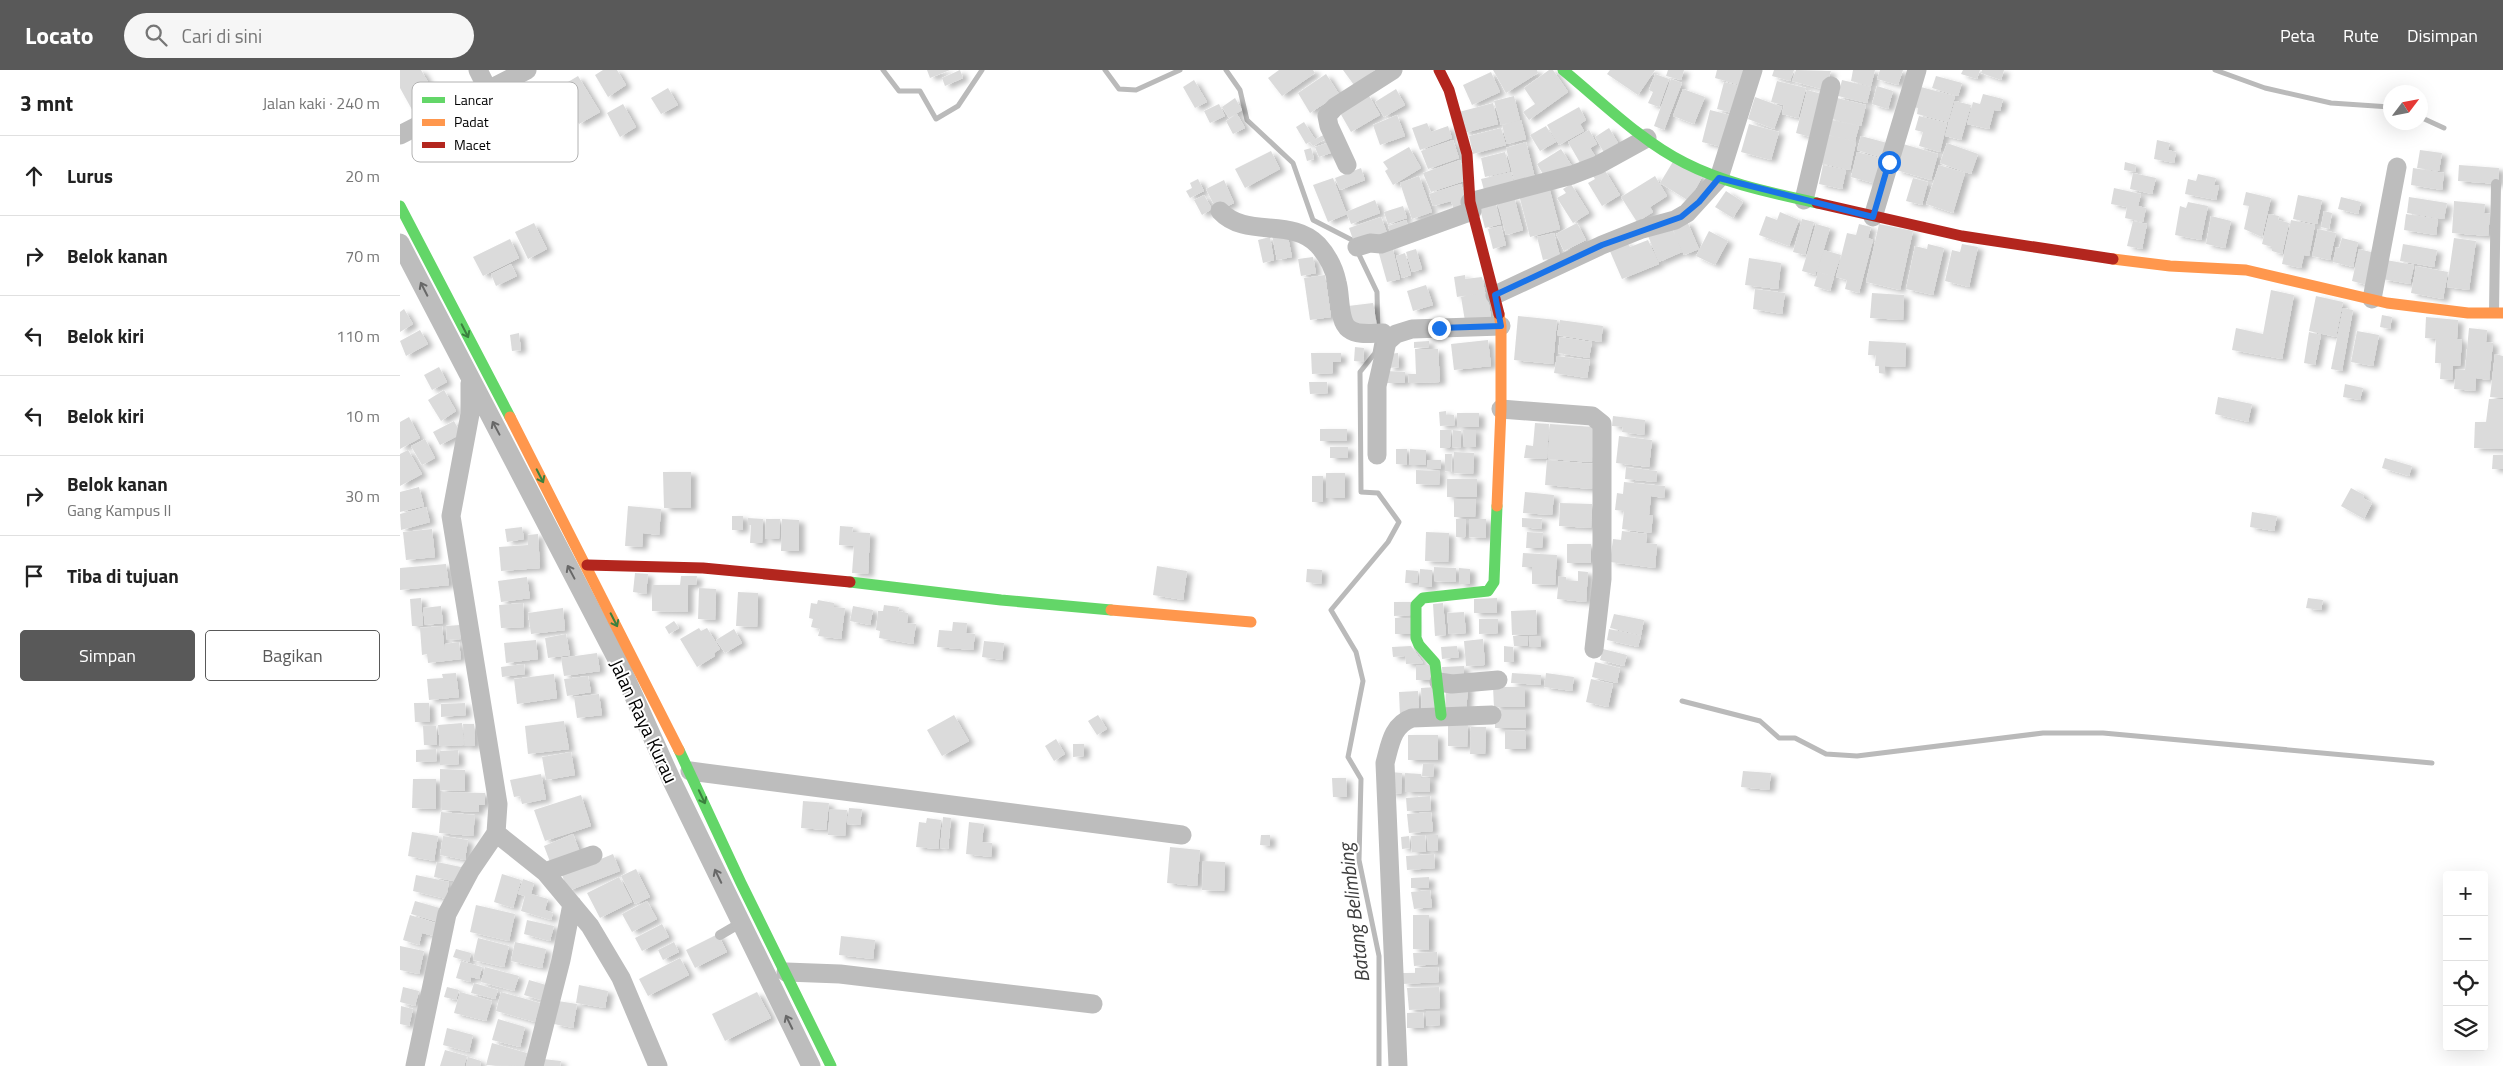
<!DOCTYPE html>
<html lang="id">
<meta charset="utf-8">
<style>
:root{--surface:#fff;--page:#f6f6f6;--text:#222;--muted:#767676;--line:#e0e0e0;--accent:#595959}
body{margin:0;font-family:"Titillium Web",sans-serif;background:var(--page);color:var(--text)}
.controls{position:absolute;right:15px;bottom:15px;display:grid;overflow:hidden;border-radius:5px;box-shadow:0 5px 20px #0002}
.controls button{width:45px;height:45px;display:grid;place-items:center;padding:0;border:0;border-bottom:1px solid var(--line);background:var(--surface);color:var(--text);font:25px sans-serif}
.compass{position:absolute;left:1983px;top:15px;width:45px;height:45px;border-radius:50%;background:var(--surface);box-shadow:0 5px 20px #0002;rotate:58deg}
.stop{position:absolute;width:15px;height:15px;margin:-11px;border:4px solid #1a73e8;border-radius:50%;background:#fff}
.stop.end{background:#1a73e8;border-color:#fff;box-shadow:0 1px 5px #0008}
.list{margin:0;padding:0;list-style:none}
h2{display:flex;justify-content:space-between;align-items:center;height:65px;margin:0;padding:0 20px;font-size:21px}
h2 small{font-size:16px;font-weight:400;color:var(--muted)}
.list li{display:grid;grid-template-columns:32px 1fr auto;gap:15px;align-items:center;box-sizing:border-box;height:80px;padding:0 20px;border-top:1px solid var(--line)}
.list b{display:block;font-size:19px;white-space:nowrap}
.list p{margin:0;font-size:16px;white-space:nowrap;color:var(--muted)}
.list em{font-size:16px;font-style:normal;color:var(--muted)}
.actions{display:flex;gap:10px;padding:15px 20px}
.actions a{flex:1;padding:11px 0;border:1px solid var(--accent);border-radius:5px;text-align:center;font-size:18px;color:var(--accent)}
.actions .main{background:var(--accent);color:#fff}
.icon{flex:none;width:28px;height:28px;fill:none;stroke:currentColor;stroke-width:2;stroke-linecap:round;stroke-linejoin:round}
.map{position:relative;flex:none;width:2103px;height:996px;overflow:hidden}
header{display:flex;align-items:center;gap:30px;box-sizing:border-box;height:70px;padding:0 25px;background:var(--accent);color:#fff}
header strong{font-size:24px}
nav{display:flex;gap:28px;margin-inline-start:auto;font-size:18px}
.search{width:350px;height:45px;background:var(--page);display:flex;align-items:center;gap:12px;box-sizing:border-box;padding:0 18px;border-radius:28px;color:var(--muted);font-size:19px}
main{display:flex}
aside{flex:1;background:var(--surface)}
.map>svg:first-child{display:block}
</style>
<header>
<strong>Locato</strong>
<div class="search"><svg class="icon" aria-label="search" viewBox="0 0 24 24"><circle cx="10" cy="10" r="6"/><path d="M15 15l6 6"/></svg>Cari di sini</div>
<nav><a>Peta</a><a>Rute</a><a>Disimpan</a></nav>
</header>
<main>
<aside>
<h2>3 mnt<small>Jalan kaki · 240 m</small></h2>
<ul class="list">
<li><svg class="icon" aria-label="ahead" viewBox="0 0 24 24"><path d="M12 20V5M6 11l6-6 6 6"/></svg><div><b>Lurus</b></div><em>20 m</em></li>
<li><svg class="icon" aria-label="right" viewBox="0 0 24 24"><path d="M7 20v-9h11M14 6l5 5-5 5"/></svg><div><b>Belok kanan</b></div><em>70 m</em></li>
<li><svg class="icon" aria-label="left" viewBox="0 0 24 24"><path d="M17 20v-9H6M10 6l-5 5 5 5"/></svg><div><b>Belok kiri</b></div><em>110 m</em></li>
<li><svg class="icon" aria-label="left" viewBox="0 0 24 24"><path d="M17 20v-9H6M10 6l-5 5 5 5"/></svg><div><b>Belok kiri</b></div><em>10 m</em></li>
<li><svg class="icon" aria-label="right" viewBox="0 0 24 24"><path d="M7 20v-9h11M14 6l5 5-5 5"/></svg><div><b>Belok kanan</b><p>Gang Kampus II</p></div><em>30 m</em></li>
<li><svg class="icon" aria-label="arrive" viewBox="0 0 24 24"><path d="M6 21V4h12l-3 4 3 4H6"/></svg><div><b>Tiba di tujuan</b></div></li>
</ul>
<div class="actions"><a class="main">Simpan</a><a>Bagikan</a></div>
</aside>
<div class="map">
<svg width="2103" height="996" viewBox="0 0 2103 996">
<defs>
<filter id="shadow"><feDropShadow dx="5.5" dy="3" stdDeviation="2.5" flood-color="#0004"/></filter>
</defs>
<rect width="100%" height="100%" fill="#fff"/>
<g fill="none" stroke-linecap="round" stroke-linejoin="round">
<path stroke="#bababa" stroke-width="5" d="M 483,0 L 499,21 L 520,21 L 536,49 L 558,36 L 582,0
M 705,0 L 719,19 L 736,20 L 780,0
M 826,0 L 840,20 L 847,50 L 893,93 L 913,150 L 952,170 L 977,222 L 978,267 L 975,283 L 960,302 L 961,422 L 978,423 L 999,452 L 988,472 L 931,540 L 956,582 L 963,611 L 948,687 L 961,709 L 959,790 L 979,886 L 979,996
M 1815,0 L 1865,18 L 1931,33 L 1990,37
M 2020,47 L 2044,58
M 1282,631 L 1360,651 L 1379,668 L 1395,668 L 1426,684 L 1457,686 L 1643,663 L 1703,663 L 2032,693"/>
</g>
<path fill="#dbdbdb" filter="url(#shadow)" d="M 0,0 L 21,0 L 39,31 L 15,45 L 0,18 Z
M 203,0 L 217,0 L 226,15 L 208,27 L 195,5 Z
M 527,0 L 550,0 L 530,8 Z
M 560,0 L 563,8 L 545,16 L 542,8 Z
M 879,0 L 913,0 L 915,3 L 882,26 L 868,8 Z
M 943,0 L 975,0 L 954,15 Z
M 1093,0 L 1137,0 L 1138,3 L 1106,23 Z
M 1149,0 L 1153,0 L 1168,22 L 1129,50 L 1123,42 L 1135,34 L 1124,18 Z
M 1210,0 L 1255,0 L 1238,25 L 1207,4 Z
M 1268,0 L 1284,0 L 1281,10 L 1266,6 Z
M 1317,0 L 1348,0 L 1344,16 L 1315,8 Z
M 1374,0 L 1394,0 L 1390,11 L 1372,6 Z
M 1396,0 L 1431,1 L 1425,20 L 1392,11 Z
M 1453,0 L 1475,0 L 1471,16 L 1451,11 Z
M 1480,0 L 1503,0 L 1498,15 L 1477,9 Z
M 1563,0 L 1580,0 L 1577,9 L 1561,4 Z
M 1582,0 L 1604,0 L 1601,10 L 1581,3 Z
M 1091,2 L 1100,22 L 1072,35 L 1063,15 Z
M 926,4 L 939,24 L 910,43 L 898,23 Z
M 1255,4 L 1269,9 L 1259,37 L 1248,33 L 1253,22 L 1249,20 Z
M 178,6 L 200,42 L 179,54 L 158,18 Z
M 1536,6 L 1562,13 L 1558,26 L 1532,18 Z
M 1271,9 L 1282,13 L 1264,60 L 1254,56 Z
M 794,10 L 807,32 L 795,38 L 783,17 Z
M 1442,10 L 1471,17 L 1467,33 L 1438,26 Z
M 1377,11 L 1406,18 L 1398,48 L 1382,44 L 1384,35 L 1371,32 Z
M 1324,12 L 1344,17 L 1336,44 L 1317,39 Z
M 1477,16 L 1493,21 L 1488,39 L 1472,34 Z
M 1517,16 L 1555,26 L 1548,52 L 1517,44 L 1518,38 L 1512,37 Z
M 268,18 L 278,35 L 261,44 L 251,28 Z
M 996,19 L 1005,35 L 984,47 L 975,32 Z
M 1283,19 L 1305,27 L 1294,54 L 1273,46 Z
M 1407,20 L 1426,25 L 1414,68 L 1396,63 Z
M 968,24 L 980,45 L 951,62 L 939,41 Z
M 1583,24 L 1603,29 L 1600,41 L 1594,40 L 1589,59 L 1567,54 L 1573,32 L 1580,34 Z
M 1114,26 L 1120,50 L 1101,55 L 1094,31 Z
M 1355,27 L 1382,37 L 1374,59 L 1348,49 Z
M 1433,27 L 1466,35 L 1461,56 L 1428,48 Z
M 835,28 L 842,40 L 829,48 L 822,37 Z
M 1555,31 L 1571,35 L 1561,70 L 1545,66 Z
M 1093,33 L 1098,54 L 1064,63 L 1059,42 Z
M 223,34 L 236,57 L 220,67 L 207,43 Z
M 819,34 L 825,46 L 810,53 L 804,41 Z
M 1179,37 L 1186,50 L 1180,54 L 1184,61 L 1159,75 L 1147,55 Z
M 1310,40 L 1334,46 L 1326,78 L 1302,72 Z
M 837,44 L 845,58 L 833,64 L 826,51 Z
M 997,45 L 1005,66 L 980,75 L 973,55 Z
M 1519,46 L 1547,53 L 1540,82 L 1519,76 L 1523,62 L 1515,60 Z
M 1427,49 L 1459,56 L 1455,71 L 1423,64 Z
M 1121,50 L 1126,69 L 1107,74 L 1102,55 Z
M 904,52 L 915,69 L 906,74 L 896,57 Z
M 1027,53 L 1031,62 L 1048,56 L 1052,68 L 1020,80 L 1012,58 Z
M 1349,54 L 1379,62 L 1371,90 L 1341,82 Z
M 1146,56 L 1156,72 L 1140,81 L 1130,65 Z
M 1101,58 L 1106,75 L 1073,84 L 1069,66 Z
M 1209,58 L 1221,78 L 1206,86 L 1195,67 Z
M 1189,60 L 1197,74 L 1190,78 L 1197,89 L 1183,98 L 1168,72 Z
M 931,61 L 933,65 L 913,76 L 910,72 Z
M 1422,64 L 1456,72 L 1450,100 L 1416,92 Z
M 1461,66 L 1491,74 L 1487,89 L 1457,80 Z
M 936,70 L 940,80 L 919,87 L 915,77 Z
M 1053,70 L 1059,88 L 1028,99 L 1021,81 Z
M 1757,70 L 1770,73 L 1768,80 L 1776,82 L 1774,93 L 1754,89 Z
M 1126,72 L 1136,112 L 1116,117 L 1106,78 Z
M 1547,73 L 1578,84 L 1571,104 L 1540,93 Z
M 1503,74 L 1538,84 L 1531,110 L 1496,100 Z
M 1009,77 L 1021,98 L 993,115 L 985,101 L 988,99 L 983,92 Z
M 911,78 L 914,89 L 907,91 L 904,80 Z
M 1161,79 L 1172,96 L 1147,111 L 1137,94 Z
M 2020,80 L 2042,83 L 2039,101 L 2017,98 Z
M 871,81 L 880,99 L 845,118 L 835,99 Z
M 1105,82 L 1110,101 L 1085,107 L 1081,88 Z
M 1457,82 L 1487,90 L 1480,115 L 1451,107 Z
M 1060,90 L 1067,110 L 1031,122 L 1023,103 Z
M 1274,90 L 1302,107 L 1289,131 L 1260,113 Z
M 1725,92 L 1736,95 L 1735,102 L 1724,100 Z
M 1423,95 L 1446,100 L 1442,119 L 1419,114 Z
M 1539,95 L 1565,103 L 1553,143 L 1526,134 Z
M 2059,95 L 2099,98 L 2098,114 L 2058,111 Z
M 961,98 L 965,110 L 940,120 L 935,108 Z
M 2013,98 L 2044,103 L 2042,120 L 2011,115 Z
M 1204,99 L 1220,125 L 1202,136 L 1188,113 L 1195,109 L 1193,106 Z
M 1111,102 L 1114,113 L 1084,120 L 1081,109 Z
M 1733,103 L 1756,108 L 1752,124 L 1730,119 Z
M 1798,104 L 1816,108 L 1814,115 L 1819,116 L 1816,130 L 1785,124 L 1788,109 L 1796,111 Z
M 1019,106 L 1032,142 L 1012,149 L 1000,113 Z
M 1255,106 L 1267,126 L 1250,137 L 1253,142 L 1237,152 L 1221,127 Z
M 933,108 L 946,142 L 975,130 L 980,143 L 951,154 L 947,144 L 928,152 L 913,115 Z
M 1513,108 L 1528,112 L 1522,135 L 1506,131 Z
M 798,109 L 804,121 L 790,128 L 786,121 L 792,118 L 790,113 Z
M 824,110 L 834,133 L 817,141 L 806,119 Z
M 1148,113 L 1160,159 L 1130,167 L 1118,121 Z
M 1061,114 L 1068,136 L 1054,140 L 1051,131 L 1033,136 L 1029,124 Z
M 1171,114 L 1189,143 L 1173,153 L 1157,128 L 1166,123 L 1163,119 Z
M 1714,118 L 1741,124 L 1738,136 L 1746,138 L 1743,152 L 1725,148 L 1727,137 L 1711,134 Z
M 1326,121 L 1343,132 L 1333,148 L 1315,137 Z
M 1846,122 L 1871,128 L 1862,167 L 1844,159 L 1849,136 L 1843,135 Z
M 804,125 L 812,139 L 802,145 L 794,130 Z
M 1898,125 L 1922,130 L 1917,154 L 1893,149 Z
M 1114,127 L 1123,160 L 1106,165 L 1097,131 Z
M 1941,127 L 1961,132 L 1958,144 L 1938,139 Z
M 2009,127 L 2047,133 L 2044,149 L 2007,143 Z
M 1095,131 L 1101,154 L 1085,158 L 1079,135 Z
M 2054,131 L 2085,134 L 2084,143 L 2090,144 L 2088,166 L 2052,163 Z
M 1788,132 L 1808,136 L 1801,170 L 1775,165 L 1780,136 L 1786,138 Z
M 1003,136 L 1007,148 L 988,154 L 984,142 Z
M 1924,141 L 1932,143 L 1929,159 L 1921,157 Z
M 1380,142 L 1399,150 L 1389,176 L 1359,165 L 1366,146 L 1377,150 Z
M 1869,144 L 1879,146 L 1878,150 L 1889,153 L 1882,184 L 1872,181 L 1872,177 L 1862,174 Z
M 2006,144 L 2038,149 L 2036,165 L 2004,160 Z
M 1811,146 L 1831,151 L 1825,178 L 1806,174 Z
M 981,147 L 987,163 L 955,175 L 949,158 Z
M 1402,149 L 1414,152 L 1405,185 L 1393,182 Z
M 1006,150 L 1010,161 L 992,167 L 988,156 Z
M 1891,150 L 1915,155 L 1909,186 L 1904,185 L 1901,198 L 1882,194 Z
M 1287,151 L 1299,179 L 1284,185 L 1272,157 Z
M 1733,151 L 1747,154 L 1742,179 L 1727,176 Z
M 134,153 L 147,179 L 128,189 L 115,162 Z
M 1177,153 L 1186,170 L 1164,181 L 1156,164 Z
M 1416,154 L 1430,158 L 1418,199 L 1424,180 L 1441,185 L 1434,206 L 1415,201 L 1416,205 L 1402,201 Z
M 1459,154 L 1471,157 L 1468,168 L 1473,170 L 1459,223 L 1445,219 L 1447,210 L 1436,207 L 1447,163 L 1456,165 Z
M 1479,154 L 1513,161 L 1500,220 L 1466,212 Z
M 1101,156 L 1106,175 L 1093,179 L 1088,159 Z
M 1271,156 L 1282,182 L 1259,192 L 1248,166 Z
M 1918,159 L 1936,163 L 1930,190 L 1912,186 Z
M 1309,161 L 1328,171 L 1315,195 L 1296,186 Z
M 887,162 L 892,187 L 877,190 L 872,165 Z
M 1154,163 L 1160,186 L 1143,190 L 1137,167 Z
M 870,167 L 874,190 L 863,193 L 858,170 Z
M 1942,168 L 1958,172 L 1953,197 L 1933,192 L 1936,177 L 1939,178 Z
M 2054,168 L 2076,171 L 2069,220 L 2047,217 Z
M 110,169 L 119,188 L 83,206 L 73,187 Z
M 1248,170 L 1259,194 L 1222,209 L 1209,179 L 1227,172 L 1230,177 Z
M 1528,174 L 1544,178 L 1533,225 L 1506,219 L 1515,176 L 1527,179 Z
M 1562,174 L 1578,177 L 1569,217 L 1545,211 L 1552,180 L 1560,182 Z
M 2003,174 L 2037,180 L 2034,197 L 2000,191 Z
M 992,176 L 1000,209 L 987,212 L 978,180 Z
M 1016,179 L 1022,199 L 1012,202 L 1006,182 Z
M 1959,179 L 1979,184 L 1971,216 L 1952,211 Z
M 1005,183 L 1011,205 L 1002,208 L 996,186 Z
M 913,187 L 916,203 L 901,206 L 898,189 Z
M 1349,188 L 1381,193 L 1378,219 L 1345,215 Z
M 1986,190 L 2014,195 L 2010,214 L 1982,209 Z
M 111,194 L 117,206 L 96,216 L 91,204 Z
M 2016,196 L 2048,202 L 2043,229 L 2011,223 Z
M 1418,202 L 1434,207 L 1430,221 L 1414,216 Z
M 925,205 L 931,247 L 910,250 L 904,208 Z
M 1065,205 L 1065,209 L 1082,207 L 1085,222 L 1057,227 L 1054,207 Z
M 1026,215 L 1033,235 L 1013,241 L 1007,221 Z
M 1355,219 L 1385,223 L 1382,244 L 1353,239 Z
M 1871,220 L 1894,225 L 1882,289 L 1832,280 L 1836,258 L 1863,264 Z
M 1087,222 L 1091,247 L 1065,251 L 1061,227 Z
M 1472,223 L 1504,225 L 1503,250 L 1470,248 Z
M 1916,226 L 1943,232 L 1936,267 L 1909,261 Z
M 973,233 L 977,255 L 952,259 L 948,236 Z
M 1943,238 L 1953,240 L 1942,301 L 1931,299 Z
M 4,239 L 13,254 L 0,262 L 0,242 Z
M 1982,245 L 1992,247 L 1990,259 L 1980,257 Z
M 1118,246 L 1157,250 L 1153,294 L 1114,290 Z
M 2026,247 L 2058,250 L 2057,269 L 2062,270 L 2060,296 L 2053,296 L 2052,310 L 2040,309 L 2041,293 L 2035,293 L 2036,269 L 2025,268 Z
M 1160,250 L 1203,256 L 1201,272 L 1157,265 Z
M 2069,258 L 2087,260 L 2086,272 L 2093,273 L 2089,310 L 2076,308 L 2075,321 L 2054,319 L 2056,299 L 2065,300 Z
M 20,260 L 28,274 L 6,286 L 0,271 Z
M 1957,261 L 1979,265 L 1973,296 L 1951,292 Z
M 1909,262 L 1921,265 L 1915,295 L 1904,293 Z
M 119,263 L 121,280 L 112,281 L 110,265 Z
M 1160,267 L 1192,272 L 1189,288 L 1158,283 Z
M 1088,270 L 1091,296 L 1054,300 L 1051,274 Z
M 1029,271 L 1029,277 L 1014,278 L 1014,272 Z
M 1469,271 L 1506,273 L 1505,297 L 1485,296 L 1485,304 L 1479,303 L 1479,296 L 1475,296 L 1476,285 L 1468,285 Z
M 955,277 L 964,278 L 963,292 L 954,291 Z
M 1015,279 L 1038,279 L 1040,312 L 1009,313 L 1008,304 L 1016,304 Z
M 911,283 L 941,283 L 941,292 L 933,292 L 933,303 L 912,304 Z
M 998,283 L 999,297 L 989,298 L 988,284 Z
M 2095,284 L 2103,286 L 2103,328 L 2090,327 Z
M 1157,286 L 1190,290 L 1187,308 L 1154,303 Z
M 39,297 L 47,312 L 32,320 L 24,305 Z
M 987,301 L 1005,302 L 1005,313 L 987,313 Z
M 909,312 L 927,312 L 928,323 L 910,324 Z
M 1945,314 L 1963,318 L 1960,330 L 1943,327 Z
M 44,320 L 56,341 L 41,351 L 28,330 Z
M 1818,327 L 1852,334 L 1848,352 L 1815,344 Z
M 2089,329 L 2103,329 L 2103,379 L 2074,378 L 2075,352 L 2086,352 Z
M 1046,341 L 1046,345 L 1054,345 L 1055,355 L 1040,356 L 1039,342 Z
M 1057,343 L 1079,343 L 1079,357 L 1057,357 Z
M 1213,346 L 1245,350 L 1244,365 L 1222,362 L 1223,357 L 1212,356 Z
M 9,347 L 20,368 L 0,379 L 0,352 Z
M 54,351 L 61,364 L 40,375 L 33,362 Z
M 1135,353 L 1149,354 L 1147,389 L 1124,388 L 1126,375 L 1133,376 Z
M 1150,354 L 1194,357 L 1192,392 L 1148,389 Z
M 920,359 L 947,359 L 947,371 L 920,371 Z
M 1040,360 L 1051,360 L 1050,378 L 1040,378 Z
M 1053,360 L 1061,361 L 1061,378 L 1052,377 Z
M 1063,360 L 1076,360 L 1076,377 L 1064,377 Z
M 1219,366 L 1252,370 L 1249,397 L 1216,393 Z
M 25,369 L 35,388 L 22,395 L 11,376 Z
M 930,377 L 948,377 L 948,388 L 930,388 Z
M 996,379 L 1007,379 L 1007,395 L 996,394 Z
M 1010,379 L 1026,380 L 1026,395 L 1009,395 Z
M 8,380 L 22,404 L 0,416 L 0,384 Z
M 1054,382 L 1074,383 L 1073,404 L 1054,403 Z
M 1045,384 L 1052,384 L 1051,402 L 1045,401 Z
M 2093,385 L 2103,385 L 2103,399 L 2092,399 Z
M 1985,388 L 2012,396 L 2009,406 L 1982,398 Z
M 1027,390 L 1041,390 L 1041,399 L 1027,399 Z
M 1147,390 L 1194,394 L 1192,419 L 1145,415 Z
M 1226,397 L 1257,401 L 1256,412 L 1225,409 Z
M 1016,400 L 1040,401 L 1039,415 L 1016,414 Z
M 263,402 L 291,402 L 291,438 L 264,438 Z
M 926,403 L 945,403 L 945,428 L 926,428 Z
M 912,406 L 923,406 L 923,432 L 912,432 Z
M 1047,409 L 1077,409 L 1077,427 L 1047,427 Z
M 1224,412 L 1265,416 L 1264,428 L 1251,426 L 1249,445 L 1253,445 L 1251,463 L 1222,459 L 1224,441 L 1215,440 L 1217,423 L 1223,424 Z
M 19,417 L 24,436 L 0,442 L 0,422 Z
M 1951,418 L 1964,425 L 1963,428 L 1972,433 L 1964,449 L 1941,436 Z
M 1125,422 L 1154,425 L 1152,445 L 1123,443 Z
M 1054,429 L 1076,429 L 1075,447 L 1054,447 Z
M 1160,433 L 1192,434 L 1191,458 L 1159,456 Z
M 228,436 L 261,439 L 259,465 L 243,463 L 242,477 L 225,476 Z
M 26,437 L 30,452 L 1,460 L 0,444 Z
M 1852,442 L 1877,446 L 1874,461 L 1850,457 Z
M 332,446 L 343,446 L 343,460 L 332,460 Z
M 348,448 L 363,449 L 362,473 L 350,473 L 351,455 L 348,455 Z
M 1122,448 L 1142,449 L 1141,459 L 1122,457 Z
M 366,449 L 380,449 L 379,469 L 365,469 Z
M 382,449 L 399,450 L 399,481 L 381,481 Z
M 1056,449 L 1066,449 L 1065,468 L 1056,467 Z
M 1069,449 L 1086,449 L 1086,468 L 1069,467 Z
M 440,456 L 453,457 L 452,462 L 470,463 L 468,504 L 452,503 L 454,476 L 439,475 Z
M 122,457 L 124,469 L 107,472 L 105,459 Z
M 32,459 L 35,487 L 6,490 L 3,462 Z
M 1222,461 L 1247,464 L 1246,473 L 1257,474 L 1255,498 L 1210,492 L 1213,469 L 1221,470 Z
M 1026,462 L 1049,463 L 1048,492 L 1025,491 Z
M 1127,462 L 1143,463 L 1142,478 L 1126,478 Z
M 138,464 L 140,498 L 101,501 L 99,477 L 128,475 L 128,465 Z
M 1167,474 L 1191,474 L 1191,493 L 1167,493 Z
M 1123,483 L 1157,485 L 1155,515 L 1132,514 L 1132,497 L 1122,497 Z
M 46,494 L 49,515 L 0,520 L 0,498 Z
M 757,496 L 787,501 L 783,530 L 753,525 Z
M 1034,497 L 1056,498 L 1056,512 L 1034,511 Z
M 1059,498 L 1070,499 L 1070,514 L 1059,514 Z
M 907,499 L 922,500 L 921,514 L 906,512 Z
M 1020,499 L 1032,500 L 1032,517 L 1019,517 Z
M 1006,500 L 1018,501 L 1017,513 L 1005,513 Z
M 1178,501 L 1188,502 L 1186,532 L 1157,529 L 1159,506 L 1166,507 L 1166,510 L 1178,511 Z
M 235,503 L 248,504 L 246,524 L 233,522 Z
M 281,506 L 297,506 L 296,515 L 280,515 Z
M 127,507 L 130,528 L 101,532 L 98,511 Z
M 252,515 L 288,515 L 288,542 L 252,541 Z
M 299,518 L 316,519 L 315,550 L 298,549 Z
M 338,522 L 358,523 L 357,557 L 336,556 Z
M 21,528 L 23,556 L 12,556 L 10,529 Z
M 1097,528 L 1097,543 L 1074,543 L 1074,529 Z
M 1908,528 L 1923,530 L 1921,540 L 1906,538 Z
M 418,530 L 434,533 L 434,537 L 445,538 L 441,569 L 418,566 L 420,559 L 411,557 L 413,549 L 409,548 L 411,533 L 417,534 Z
M 994,532 L 1011,532 L 1011,545 L 994,546 Z
M 123,533 L 124,557 L 101,558 L 99,535 Z
M 1043,533 L 1046,565 L 1035,566 L 1033,534 Z
M 484,535 L 499,537 L 498,541 L 508,543 L 507,553 L 516,554 L 513,574 L 479,568 L 480,561 L 476,560 L 478,541 L 483,541 Z
M 41,536 L 43,553 L 25,555 L 23,538 Z
M 453,536 L 473,540 L 470,555 L 450,551 Z
M 163,538 L 165,560 L 131,564 L 128,543 Z
M 1136,540 L 1137,564 L 1112,565 L 1111,541 Z
M 1064,542 L 1066,563 L 1049,564 L 1047,543 Z
M 1214,544 L 1244,550 L 1241,565 L 1210,558 Z
M 995,548 L 1013,548 L 1013,564 L 995,564 Z
M 1079,549 L 1098,549 L 1098,563 L 1079,564 Z
M 274,551 L 279,558 L 269,564 L 265,557 Z
M 553,552 L 567,553 L 566,563 L 575,564 L 573,580 L 537,577 L 539,560 L 552,561 Z
M 60,555 L 61,569 L 47,570 L 46,556 Z
M 42,556 L 45,583 L 45,574 L 59,572 L 61,589 L 28,593 L 27,584 L 22,585 L 20,558 Z
M 299,558 L 301,561 L 307,558 L 320,579 L 314,583 L 315,586 L 297,597 L 280,569 Z
M 334,559 L 342,573 L 325,583 L 316,570 Z
M 1209,559 L 1241,566 L 1238,577 L 1207,570 Z
M 166,564 L 170,585 L 148,588 L 145,568 Z
M 1113,566 L 1128,566 L 1128,576 L 1114,576 Z
M 1129,566 L 1141,566 L 1141,577 L 1130,577 Z
M 1083,569 L 1085,595 L 1066,596 L 1064,571 Z
M 136,570 L 138,589 L 106,593 L 104,573 Z
M 584,571 L 604,573 L 602,590 L 582,587 Z
M 1011,576 L 1023,593 L 1006,594 L 1005,586 L 993,587 L 992,577 Z
M 1057,576 L 1059,587 L 1042,589 L 1041,577 Z
M 1104,576 L 1113,577 L 1114,592 L 1104,592 Z
M 1203,579 L 1227,585 L 1224,596 L 1200,590 Z
M 197,583 L 200,601 L 164,606 L 161,588 Z
M 1195,592 L 1220,598 L 1217,613 L 1192,607 Z
M 124,594 L 125,604 L 102,607 L 101,597 Z
M 1016,595 L 1033,595 L 1033,610 L 1016,610 Z
M 1064,596 L 1064,609 L 1043,611 L 1042,597 Z
M 56,603 L 59,627 L 29,630 L 27,609 L 43,608 L 42,604 Z
M 1112,603 L 1141,605 L 1141,615 L 1111,613 Z
M 1146,603 L 1174,607 L 1172,621 L 1144,617 Z
M 154,604 L 157,628 L 117,634 L 114,609 Z
M 188,606 L 191,622 L 167,626 L 164,609 Z
M 1191,609 L 1213,614 L 1208,637 L 1186,632 Z
M 1046,615 L 1068,616 L 1066,644 L 1045,643 Z
M 1035,617 L 1036,645 L 1022,646 L 1021,618 Z
M 1093,617 L 1125,617 L 1125,637 L 1094,637 Z
M 1018,621 L 1019,645 L 1000,645 L 999,622 Z
M 199,624 L 202,645 L 177,648 L 174,627 Z
M 14,633 L 29,633 L 30,652 L 15,652 Z
M 65,633 L 66,645 L 41,647 L 41,634 Z
M 1095,640 L 1126,640 L 1126,658 L 1095,658 Z
M 554,645 L 569,671 L 542,686 L 527,660 Z
M 698,645 L 707,659 L 697,665 L 688,651 Z
M 164,651 L 169,679 L 128,684 L 125,656 Z
M 62,653 L 64,675 L 40,676 L 38,655 Z
M 63,654 L 74,654 L 75,676 L 65,676 Z
M 1048,654 L 1068,654 L 1067,677 L 1048,676 Z
M 23,656 L 36,656 L 37,675 L 24,675 Z
M 1071,657 L 1086,657 L 1085,684 L 1070,684 Z
M 1105,660 L 1126,661 L 1126,679 L 1105,679 Z
M 1008,665 L 1038,665 L 1038,690 L 1008,690 Z
M 656,669 L 665,684 L 654,691 L 645,676 Z
M 673,674 L 684,674 L 684,686 L 673,687 Z
M 36,679 L 37,691 L 16,692 L 16,680 Z
M 58,680 L 59,694 L 40,695 L 40,681 Z
M 171,682 L 175,705 L 146,710 L 142,687 Z
M 1023,694 L 1034,694 L 1033,707 L 1022,706 Z
M 40,699 L 65,700 L 65,721 L 40,720 Z
M 1343,701 L 1371,703 L 1369,720 L 1341,717 Z
M 990,702 L 1002,703 L 1001,724 L 989,723 Z
M 1005,703 L 1021,704 L 1021,708 L 1030,708 L 1030,722 L 1005,722 Z
M 141,704 L 146,729 L 122,734 L 120,726 L 114,727 L 110,710 Z
M 932,708 L 946,708 L 947,727 L 933,727 Z
M 13,709 L 36,709 L 36,739 L 12,738 Z
M 42,722 L 85,723 L 85,735 L 79,735 L 79,742 L 42,740 Z
M 181,725 L 191,756 L 145,771 L 134,740 Z
M 1030,726 L 1031,740 L 1007,741 L 1006,728 Z
M 403,731 L 429,733 L 426,760 L 401,758 Z
M 449,738 L 462,739 L 460,755 L 447,754 Z
M 430,739 L 447,740 L 445,766 L 428,765 Z
M 41,742 L 75,745 L 73,766 L 39,763 Z
M 1031,742 L 1033,761 L 1009,763 L 1007,744 Z
M 543,747 L 551,748 L 548,779 L 540,778 Z
M 527,748 L 541,750 L 538,779 L 516,777 L 519,752 L 526,753 Z
M 569,752 L 584,754 L 582,772 L 592,773 L 591,787 L 566,784 Z
M 12,762 L 38,766 L 34,791 L 8,786 Z
M 173,764 L 181,785 L 152,797 L 144,776 Z
M 861,765 L 870,765 L 870,776 L 860,775 Z
M 1025,765 L 1026,782 L 1012,782 L 1011,766 Z
M 1027,765 L 1038,765 L 1038,781 L 1028,781 Z
M 43,766 L 68,770 L 65,790 L 40,785 Z
M 1009,766 L 1010,778 L 1002,779 L 1001,767 Z
M 770,777 L 800,780 L 797,816 L 767,813 Z
M 213,784 L 220,801 L 168,821 L 162,805 Z
M 1034,784 L 1035,798 L 1007,800 L 1006,786 Z
M 803,791 L 825,792 L 824,821 L 802,820 Z
M 37,792 L 61,797 L 58,812 L 34,807 Z
M 236,799 L 250,827 L 235,834 L 221,806 Z
M 102,804 L 121,810 L 113,838 L 94,832 Z
M 16,805 L 49,812 L 46,829 L 13,821 Z
M 219,807 L 232,832 L 200,848 L 187,823 Z
M 1029,807 L 1029,818 L 1011,818 L 1011,808 Z
M 123,809 L 134,813 L 131,824 L 148,829 L 145,840 L 153,843 L 151,850 L 121,841 L 125,826 L 118,824 Z
M 1030,820 L 1032,837 L 1014,839 L 1011,822 Z
M 15,831 L 43,839 L 39,852 L 11,844 Z
M 247,831 L 257,849 L 232,862 L 222,844 Z
M 76,835 L 115,844 L 109,871 L 70,862 Z
M 10,845 L 45,856 L 34,866 L 22,863 L 19,875 L 3,870 Z
M 1013,845 L 1029,845 L 1029,880 L 1013,879 Z
M 127,850 L 154,856 L 150,871 L 124,864 Z
M 262,854 L 269,867 L 242,881 L 235,868 Z
M 318,864 L 327,882 L 295,898 L 286,880 Z
M 441,866 L 475,870 L 473,889 L 439,885 Z
M 78,868 L 109,876 L 104,897 L 73,890 Z
M 115,872 L 146,879 L 142,898 L 111,891 Z
M 274,872 L 279,882 L 263,890 L 258,880 Z
M 0,876 L 24,881 L 19,904 L 0,900 Z
M 56,879 L 71,883 L 69,892 L 53,887 Z
M 1037,882 L 1038,894 L 1014,896 L 1013,883 Z
M 280,888 L 289,905 L 248,926 L 239,909 Z
M 61,891 L 82,897 L 79,909 L 71,907 L 70,912 L 56,908 Z
M 85,897 L 119,906 L 114,921 L 81,912 Z
M 1038,897 L 1039,912 L 1003,914 L 1003,903 L 1015,903 L 1015,898 Z
M 129,910 L 146,915 L 141,930 L 124,925 Z
M 74,913 L 98,920 L 95,929 L 71,923 Z
M 179,915 L 208,921 L 205,938 L 176,933 Z
M 3,917 L 19,921 L 15,936 L 0,932 Z
M 47,917 L 59,920 L 56,930 L 44,927 Z
M 1039,917 L 1040,938 L 1009,940 L 1007,918 Z
M 60,922 L 92,931 L 86,951 L 54,943 Z
M 101,922 L 140,933 L 135,952 L 96,941 Z
M 357,922 L 371,948 L 325,971 L 312,944 Z
M 158,931 L 177,934 L 173,958 L 154,954 Z
M 1,936 L 13,939 L 9,956 L 0,954 Z
M 1026,941 L 1040,941 L 1040,955 L 1026,956 Z
M 1023,942 L 1024,958 L 1007,958 L 1007,943 Z
M 98,949 L 125,957 L 120,977 L 92,970 Z
M 47,958 L 73,965 L 69,982 L 43,975 Z
M 92,973 L 127,983 L 124,996 L 86,995 Z
M 45,980 L 67,986 L 64,996 L 40,996 Z
M 68,987 L 81,991 L 80,996 L 66,996 Z
M 143,989 L 161,991 L 160,996 L 142,996 Z"/>
<g fill="none" stroke-linecap="round" stroke-linejoin="round">
<path stroke="#bdbdbd" stroke-width="10" d="M 2094,242 L 2096,114
M 320,865 L 344,851"/>
<path stroke="#bdbdbd" stroke-width="19" d="M 78,0 L 88,20
M 0,65 L 127,0
M 947,95 L 929,56 L 927,46 L 935,37 L 993,0
M 1404,130 L 1431,16
M 1070,132 L 1172,105 L 1198,95 L 1247,68
M 820,141 C 846,169 892,147 918,175 C 928,186 934,198 937,212 C 941,225 938,251 949,259 C 958,266 972,263 983,263 L 987,272 L 977,316 L 977,385
M 1473,147 L 1517,0
M 0,173 L 219,593 L 272,711 L 411,996
M 957,177 L 970,173 L 981,174 L 1072,141
M 1095,225 L 1202,175 L 1242,159 L 1275,150 L 1287,143 L 1319,108 L 1353,0
M 1972,229 L 1997,97
M 987,272 L 996,264 L 1012,259 L 1101,256
M 1101,339 L 1192,346 L 1202,354 L 1202,509 L 1194,579
M 1039,612 L 1052,614 L 1098,610
M 290,701 L 782,765
M 96,763 L 145,802 L 190,856 L 221,908 L 258,996
M 145,802 L 193,785
M 386,902 L 440,904 L 693,934
M 15,996 L 47,844 L 70,801 L 96,763 L 98,734 L 51,446 L 70,344 L 70,313
M 134,996 L 161,890 L 172,834
M 998,996 L 985,693 C 990,675 992,655 1012,648 L 1092,645"/>
<path stroke="#63d668" stroke-width="11" d="M 1163,0 C 1201,31 1242,72 1285,93 C 1326,114 1373,123 1417,133
M 0,136 L 110,347
M 450,512 L 601,530 L 711,540
M 1041,645 L 1035,593 L 1019,575 L 1016,568 L 1016,535 L 1023,528 L 1088,521 L 1094,512 L 1097,436
M 279,680 L 341,813 L 431,996"/>
<path stroke="#ff974d" stroke-width="11" d="M 1713,189 L 1770,196 L 1846,200 L 1987,233 L 2068,243 L 2103,243
M 110,347 L 279,680
M 1097,436 L 1101,339 L 1101,256 L 1099,244
M 711,540 L 851,552"/>
<path stroke="#b3261e" stroke-width="11" d="M 1039,0 L 1049,20 L 1067,84 L 1070,132 L 1099,244
M 1417,133 L 1562,166 L 1713,189
M 187,495 L 303,498 L 450,512"/>
</g>
<defs><path id="oneway-shaft" d="M-6 0H5M1.5-3L5.5 0L1.5 3" fill="none" stroke-width="1.6" stroke-linecap="round" stroke-linejoin="round" transform="scale(1.25)"/></defs>
<g stroke="#686868">
<use href="#oneway-shaft" transform="translate(24 219) rotate(-117)"/>
<use href="#oneway-shaft" transform="translate(96 358) rotate(-118)"/>
<use href="#oneway-shaft" transform="translate(171 502) rotate(-118)"/>
<use href="#oneway-shaft" transform="translate(318 806) rotate(-116)"/>
<use href="#oneway-shaft" transform="translate(389 952) rotate(-116)"/>
</g>
<g stroke="#3b803e">
<use href="#oneway-shaft" transform="translate(65 261) rotate(63)"/>
<use href="#oneway-shaft" transform="translate(140 406) rotate(63)"/>
<use href="#oneway-shaft" transform="translate(214 550) rotate(63)"/>
<use href="#oneway-shaft" transform="translate(302 727) rotate(65)"/>
</g>
<g fill="none" stroke-linecap="round" stroke-linejoin="round">
<path stroke="#1a73e8" stroke-width="6" d="M 1039,258 L 1101,256 L 1095,225 L 1202,175 L 1281,147 L 1299,132 L 1319,108 L 1473,147 L 1489,92"/>
</g>
<g text-anchor="middle" stroke-width="4" stroke-linejoin="round" paint-order="stroke">
<g font-size="19" fill="#000" stroke="#fff">
<text transform="translate(244 651) rotate(65)" y="7">Jalan Raya Kurau</text>
</g>
<g font-size="20" font-style="italic" fill="#3d3d3d" stroke="#fff">
<text transform="translate(954 843) rotate(-97)" y="7">Batang Belimbing</text>
</g>
</g>
<rect x="12" y="12" width="166" height="80" rx="8" fill="#fff" stroke="#b2b2b2" stroke-width="1"/>
<rect x="22" y="27" width="23" height="6" fill="#63d668"/>
<rect x="22" y="49" width="23" height="7" fill="#ff974d"/>
<rect x="22" y="72" width="23" height="6" fill="#b3261e"/>
<g font-size="14" fill="#000">
<text x="54" y="35">Lancar</text>
<text x="54" y="57">Padat</text>
<text x="54" y="80">Macet</text>
</g>
</svg>
<div class="controls">
<button>+</button>
<button>−</button>
<button><svg class="icon" aria-label="locate" viewBox="0 0 24 24"><circle cx="12" cy="12" r="6"/><path d="M12 2v4M12 18v4M2 12h4M18 12h4"/></svg></button>
<button><svg class="icon" aria-label="layers" viewBox="0 0 24 24"><path d="M12 4l9 5-9 5-9-5zM3 14l9 5 9-5"/></svg></button>
</div>
<svg class="compass" viewBox="-18 -18 36 36"><path d="M0-13l5 13h-10z" fill="#e53935"/><path d="M0 13l5-13h-10z" fill="#767676"/></svg>
<div class="stop" style="left:1489px;top:92px"></div>
<div class="stop end" style="left:1039px;top:258px"></div>
</div>
</main>
